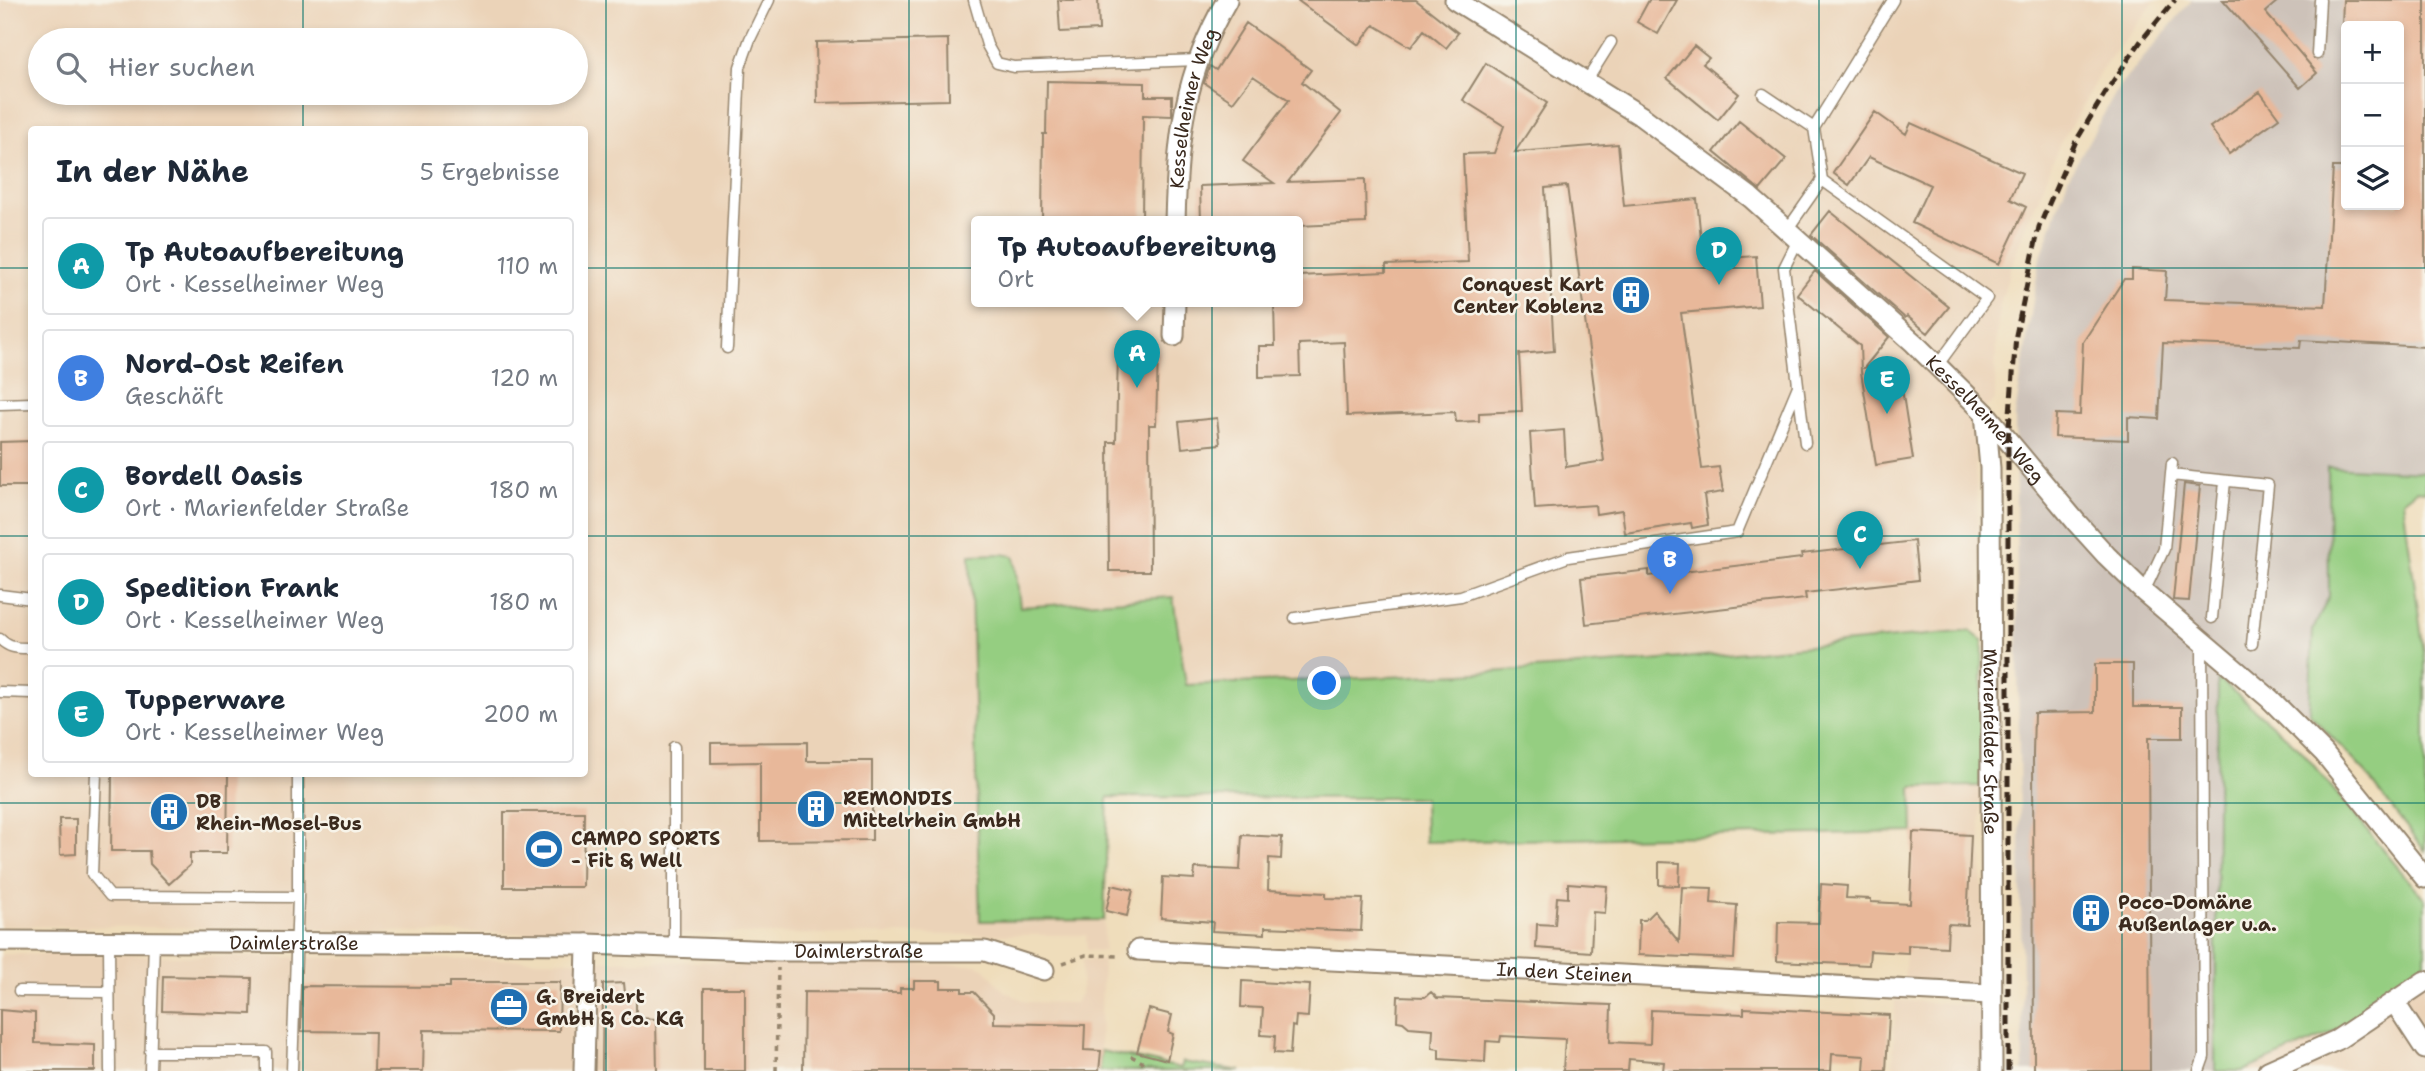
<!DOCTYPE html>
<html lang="de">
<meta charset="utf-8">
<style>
:root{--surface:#fff;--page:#f6f6f7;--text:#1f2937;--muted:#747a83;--line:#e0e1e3;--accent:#db2777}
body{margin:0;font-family:"Shantell Sans",sans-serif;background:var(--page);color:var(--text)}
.controls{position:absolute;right:21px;top:21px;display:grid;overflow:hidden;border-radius:7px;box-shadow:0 4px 10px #0003}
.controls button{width:63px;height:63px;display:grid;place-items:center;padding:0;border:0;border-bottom:2px solid var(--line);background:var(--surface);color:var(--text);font:35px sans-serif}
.you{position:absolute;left:1325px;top:684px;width:24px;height:24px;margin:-18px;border:5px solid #fff;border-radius:50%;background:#1a73e8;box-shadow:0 0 0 10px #1a73e833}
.badge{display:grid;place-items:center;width:46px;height:46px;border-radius:50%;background:var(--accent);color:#fff;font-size:23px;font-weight:700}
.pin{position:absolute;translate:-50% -58px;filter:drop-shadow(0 2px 4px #0008)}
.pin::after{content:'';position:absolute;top:37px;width:24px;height:21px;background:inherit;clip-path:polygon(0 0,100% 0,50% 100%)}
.popup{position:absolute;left:971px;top:216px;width:332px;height:91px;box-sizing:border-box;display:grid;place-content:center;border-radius:7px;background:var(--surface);filter:drop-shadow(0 2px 5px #0005);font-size:23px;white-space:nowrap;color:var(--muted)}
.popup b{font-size:26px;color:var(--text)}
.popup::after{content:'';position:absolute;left:50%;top:100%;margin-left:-14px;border:14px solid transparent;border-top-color:var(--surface)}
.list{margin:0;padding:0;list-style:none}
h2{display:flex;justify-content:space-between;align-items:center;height:91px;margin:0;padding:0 28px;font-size:30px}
h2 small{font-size:23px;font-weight:400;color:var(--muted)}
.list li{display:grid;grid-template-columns:46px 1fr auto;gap:21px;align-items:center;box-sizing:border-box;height:98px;margin:0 14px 14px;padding:0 14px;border:2px solid var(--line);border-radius:7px}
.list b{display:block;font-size:26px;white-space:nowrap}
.list p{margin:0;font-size:23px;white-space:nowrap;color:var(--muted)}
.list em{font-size:23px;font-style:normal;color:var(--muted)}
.icon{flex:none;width:38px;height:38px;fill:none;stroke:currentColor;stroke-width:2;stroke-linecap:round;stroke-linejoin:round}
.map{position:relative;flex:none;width:2425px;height:1071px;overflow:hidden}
.search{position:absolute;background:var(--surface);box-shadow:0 4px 10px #0003;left:28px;top:28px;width:560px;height:77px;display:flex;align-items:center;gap:18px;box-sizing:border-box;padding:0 24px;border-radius:38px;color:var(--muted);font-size:26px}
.panel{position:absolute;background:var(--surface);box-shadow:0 4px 10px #0003;left:28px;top:126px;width:560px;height:651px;border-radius:7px}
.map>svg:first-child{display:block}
</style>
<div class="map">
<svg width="2425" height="1071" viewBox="0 0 2425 1071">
<rect width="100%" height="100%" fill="#f7f3e8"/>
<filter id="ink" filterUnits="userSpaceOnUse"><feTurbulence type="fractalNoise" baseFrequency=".0143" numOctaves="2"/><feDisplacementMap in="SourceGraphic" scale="14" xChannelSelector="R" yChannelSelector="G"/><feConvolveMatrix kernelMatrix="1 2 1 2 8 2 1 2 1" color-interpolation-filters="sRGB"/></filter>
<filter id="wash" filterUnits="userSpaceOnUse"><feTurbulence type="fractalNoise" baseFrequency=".00686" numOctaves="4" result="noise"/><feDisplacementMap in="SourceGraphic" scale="28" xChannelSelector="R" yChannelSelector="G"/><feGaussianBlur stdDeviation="1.57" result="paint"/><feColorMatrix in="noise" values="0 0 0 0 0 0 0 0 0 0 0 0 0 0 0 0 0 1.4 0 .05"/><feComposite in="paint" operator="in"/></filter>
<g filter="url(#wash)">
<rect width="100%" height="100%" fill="#efddbb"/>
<path fill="#ebd3b8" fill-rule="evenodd" d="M 0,0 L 2156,0 L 2101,70 L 2081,109 L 2059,145 L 2038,200 L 2026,224 L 2009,274 L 2000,305 L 1996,339 L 1995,400 L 1976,416 L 1974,438 L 1982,612 L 1979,622 L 1970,631 L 1651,661 L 1463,674 L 1185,685 L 1173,597 L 1019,607 L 971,555 L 980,920 L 1104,920 L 1104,951 L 1087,950 L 1086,935 L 458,933 L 265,928 L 0,926 ZM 40,40 L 576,40 L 576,93 L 40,93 ZM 32,130 L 584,130 L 584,774 L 32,774 ZM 976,222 L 1298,222 L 1298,302 L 976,302 Z
M 1980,786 L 1984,975 L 1977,985 L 1904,984 L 1913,832 L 1911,787 Z
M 7,954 L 977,965 L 984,968 L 1004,991 L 1027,1002 L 1075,1003 L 1081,994 L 1082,960 L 1103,961 L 1099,1071 L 0,1071 L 0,955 Z
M 2425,969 L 2425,1071 L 2243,1071 L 2332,1033 Z
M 1895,1000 L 1970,1005 L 1982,1014 L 1983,1071 L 1893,1071 Z"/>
<path fill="#cdc2b9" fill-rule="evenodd" d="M 2192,0 L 2425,0 L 2425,472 L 2328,468 L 2329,596 L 2313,630 L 2309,713 L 2218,678 L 2215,1071 L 2023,1071 L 2015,416 L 2039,263 L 2068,178 L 2119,87 ZM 2346,26 L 2399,26 L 2399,205 L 2346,205 Z"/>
<path fill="#95ce81" stroke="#687c50" stroke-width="2" d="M 2328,467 L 2425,472 L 2425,491 L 2417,490 L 2403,501 L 2425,660 L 2425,851 L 2364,771 L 2309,713 L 2313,630 L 2329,596 Z
M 1002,554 L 1014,556 L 1020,607 L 1173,597 L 1186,685 L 1463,674 L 1651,661 L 1970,631 L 1983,641 L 1980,786 L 1912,787 L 1913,832 L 1425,842 L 1424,798 L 1108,797 L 1104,920 L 980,921 L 970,555 Z
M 2218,678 L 2300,749 L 2425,900 L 2425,969 L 2332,1033 L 2243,1071 L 2215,1071 Z
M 1101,1051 L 1181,1068 L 1183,1062 L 1241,1071 L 1099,1071 Z"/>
<g id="blocks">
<path fill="#e8b89a" d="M 1058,0 L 1098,0 L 1099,30 L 1060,32 Z
M 1297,0 L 1416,0 L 1458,33 L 1446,48 L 1424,30 L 1411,47 L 1374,25 L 1359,45 Z
M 1649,0 L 1677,0 L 1658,34 L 1637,22 Z
M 2223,0 L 2279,0 L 2265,12 L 2317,73 L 2300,88 Z
M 2343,0 L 2425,0 L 2425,347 L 2301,340 L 2300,348 L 2163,343 L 2159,419 L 2128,417 L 2128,440 L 2055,437 L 2056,414 L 2080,415 L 2083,342 L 2124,279 L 2132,279 L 2132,269 L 2167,271 L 2165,300 L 2325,306 L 2333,167 L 2346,167 L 2346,205 L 2399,205 L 2399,26 L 2342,26 Z
M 1246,23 L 1311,70 L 1302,82 L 1341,113 L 1288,182 L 1365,179 L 1366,223 L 1298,226 L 1298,222 L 1201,222 L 1200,186 L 1274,183 L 1243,161 L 1289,100 L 1253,76 L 1233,102 L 1204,83 L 1210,66 L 1216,70 Z
M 948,39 L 949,100 L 817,103 L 816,42 Z
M 1694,46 L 1709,58 L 1703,64 L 1739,94 L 1718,120 L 1667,78 Z
M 1486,63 L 1547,103 L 1515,152 L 1618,144 L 1624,206 L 1697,199 L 1703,260 L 1756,256 L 1760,306 L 1681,313 L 1702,469 L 1719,467 L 1723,492 L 1704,495 L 1708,525 L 1692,528 L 1691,523 L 1625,533 L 1622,510 L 1596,514 L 1595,505 L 1535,509 L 1530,433 L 1564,430 L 1566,467 L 1604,461 L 1567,186 L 1545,188 L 1554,351 L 1519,354 L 1522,411 L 1479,413 L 1479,421 L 1456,422 L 1455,412 L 1347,416 L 1344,342 L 1299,344 L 1300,376 L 1259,377 L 1259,346 L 1275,346 L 1274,302 L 1298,302 L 1298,276 L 1386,272 L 1386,265 L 1468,262 L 1463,154 L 1494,153 L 1504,126 L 1463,100 Z
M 1047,81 L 1145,83 L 1145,96 L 1172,96 L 1172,116 L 1143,115 L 1142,222 L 1042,222 L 1043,134 L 1046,134 Z
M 2260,92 L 2279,118 L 2229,154 L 2210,127 Z
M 1875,112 L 1906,134 L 1911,123 L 2022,173 L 2010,199 L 2026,207 L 1999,264 L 1912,223 L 1930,185 L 1869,157 L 1849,185 L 1833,173 Z
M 1739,121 L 1786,159 L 1760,190 L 1714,152 Z
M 1830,211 L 1949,307 L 1928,333 L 1907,316 L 1905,318 L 1811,235 Z
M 1815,271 L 1889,337 L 1864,368 L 1898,363 L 1913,459 L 1876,465 L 1861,372 L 1860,346 L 1797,294 Z
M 1118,351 L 1158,352 L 1156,425 L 1149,425 L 1150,571 L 1109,571 L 1108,442 L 1116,442 Z
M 1217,418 L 1220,444 L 1182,448 L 1179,422 Z
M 32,441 L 32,486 L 0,486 L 0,442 Z
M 2184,484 L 2200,486 L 2189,601 L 2173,600 Z
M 1914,541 L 1918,580 L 1805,593 L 1806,599 L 1586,624 L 1581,578 L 1649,570 L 1649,576 L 1802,558 L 1801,554 Z
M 2095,664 L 2133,664 L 2133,707 L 2182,707 L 2182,738 L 2148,738 L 2150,1071 L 2034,1071 L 2033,755 L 2034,713 L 2095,712 Z
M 807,742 L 807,761 L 872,761 L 872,840 L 760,841 L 760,762 L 711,763 L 711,743 Z
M 112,774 L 228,774 L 227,853 L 190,853 L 190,865 L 169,884 L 150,864 L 149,851 L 111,851 Z
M 504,812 L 584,812 L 583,887 L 504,887 Z
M 59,819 L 76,819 L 76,854 L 60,855 Z
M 1913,832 L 1971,835 L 1967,925 L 1948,924 L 1947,947 L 1908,945 L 1908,953 L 1870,951 L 1869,965 L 1777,961 L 1778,922 L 1819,923 L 1821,884 L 1847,886 L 1846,898 L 1871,899 L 1871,902 L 1910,904 Z
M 1242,835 L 1282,837 L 1281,859 L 1269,858 L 1268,890 L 1326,893 L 1326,898 L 1363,899 L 1361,931 L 1265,927 L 1265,934 L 1212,931 L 1213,922 L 1161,918 L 1163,877 L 1194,879 L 1195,868 L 1240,870 Z
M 1659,862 L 1680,863 L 1679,886 L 1659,885 Z
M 1568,883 L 1607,886 L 1605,913 L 1593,912 L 1591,952 L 1536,948 L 1537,924 L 1555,925 L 1557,897 L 1568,898 Z
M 1112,885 L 1133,890 L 1127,916 L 1106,911 Z
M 1682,887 L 1712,888 L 1711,903 L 1737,905 L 1734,959 L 1638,955 L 1639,920 L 1645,920 L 1654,911 L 1679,942 Z
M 163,976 L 252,978 L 251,1014 L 162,1011 Z
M 914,981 L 941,981 L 941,988 L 962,988 L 962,992 L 974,992 L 994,1013 L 994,1023 L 1085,1025 L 1084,1050 L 1101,1051 L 1099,1071 L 803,1071 L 804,992 L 900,993 L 900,988 L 914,988 Z
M 1242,981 L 1310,985 L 1308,1017 L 1296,1016 L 1295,1027 L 1292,1026 L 1290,1054 L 1274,1053 L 1275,1036 L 1261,1035 L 1263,1008 L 1241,1007 Z
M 450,982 L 560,982 L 559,1031 L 424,1030 L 423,1071 L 374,1071 L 375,1032 L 301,1031 L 302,986 L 450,987 Z
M 624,983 L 625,993 L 636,994 L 636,1018 L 656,1019 L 657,1071 L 602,1071 L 603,984 Z
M 704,988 L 745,988 L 745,1071 L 704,1071 Z
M 1431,992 L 1437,998 L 1611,1005 L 1610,1042 L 1650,1044 L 1651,1010 L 1744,1014 L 1744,1008 L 1889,1015 L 1886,1071 L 1864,1071 L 1865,1056 L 1832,1054 L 1831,1071 L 1663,1071 L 1664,1062 L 1629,1059 L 1628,1071 L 1563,1071 L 1565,1039 L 1501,1036 L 1500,1042 L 1486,1041 L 1485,1062 L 1439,1059 L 1439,1049 L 1432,1048 L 1433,1029 L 1409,1027 L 1403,1022 L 1397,1021 L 1398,996 L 1425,997 Z
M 1149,1009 L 1172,1015 L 1168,1032 L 1173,1034 L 1167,1060 L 1137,1052 Z
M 0,1010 L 35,1013 L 35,1043 L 95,1045 L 95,1071 L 0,1071 Z"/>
</g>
</g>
<g filter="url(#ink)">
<use href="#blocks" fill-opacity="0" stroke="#95846c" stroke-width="2"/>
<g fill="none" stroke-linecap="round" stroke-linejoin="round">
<g stroke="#95846c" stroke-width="13">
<path id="lane" d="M 974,0 L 987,45 L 997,63 L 1014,67 L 1198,60
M 2317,54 L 2320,0
M 1586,82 L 1611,42
M 1763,94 L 1814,128
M 1822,180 L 1987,298 L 1937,366
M 1787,230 L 1822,180 L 1814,128 L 1893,0
M 1798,240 L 1784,268 L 1805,443
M 727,348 L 740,67 L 750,39 L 769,0
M 0,404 L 32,403
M 2171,475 L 2268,485 L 2252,644
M 2144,592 L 2164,549 L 2172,463
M 0,595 L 32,599
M 1295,618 L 1461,596 L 1568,557 L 1737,532 L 1798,386
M 2212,618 L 2225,481
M 0,639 C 10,649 18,648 32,648
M 0,692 L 32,693
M 674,747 L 674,948
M 96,774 L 92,874 L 110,896 L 298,897 L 292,1071
M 298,774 L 298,897
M 109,941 L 110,1071
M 19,991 L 109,992
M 150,1052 L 266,1052 L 266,1071
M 150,1071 L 154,941
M 2199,1071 L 2204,1057 L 2202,644"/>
</g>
<g stroke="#95846c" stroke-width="23">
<g id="street">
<path id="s1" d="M 1455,0 L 1641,116 L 1750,197 L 1914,343 L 1985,413 L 2077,523 L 2106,555 L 2144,592 L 2270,699 L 2324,753 L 2425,878"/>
<path id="s2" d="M 1175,222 C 1177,138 1184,74 1227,0"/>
<path d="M 1174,336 L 1175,302"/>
<path id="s3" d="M 1985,413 L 1990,468 L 1992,1071"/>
<path id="s4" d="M 0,941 L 587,944 L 778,951 L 985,951 L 1044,970"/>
<path id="s5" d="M 1138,950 L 1990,994"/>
<path d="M 2395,1003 L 2425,1049"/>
<path d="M 584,1071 L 587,944"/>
<path d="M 2268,1071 L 2337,1040 L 2425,981"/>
</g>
</g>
<path stroke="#95846c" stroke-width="3.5" stroke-dasharray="5 5" stroke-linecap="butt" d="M 1063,963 L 1086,955 L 1120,956
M 1131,1056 L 1142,1062 L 1147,1071
M 776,1071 L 778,968"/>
<use href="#lane" stroke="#fff" stroke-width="10"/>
<use href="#street" stroke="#fff" stroke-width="19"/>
<path stroke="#3b2a1e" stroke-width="5" stroke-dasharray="10 5" stroke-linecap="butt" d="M 2008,1071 L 2008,440 L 2016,335 L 2039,227 L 2076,141 L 2107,90 L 2141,41 L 2175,0"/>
</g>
</g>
<path fill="none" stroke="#0f766e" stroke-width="2" stroke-opacity="0.55" d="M 303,0 L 303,40M 606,0 L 606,1071M 909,0 L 909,1071M 1212,0 L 1212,1071M 1516,0 L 1516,1071M 1819,0 L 1819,1071M 2122,0 L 2122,1071M 303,93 L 303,130M 0,268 L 32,268M 584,268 L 2425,268M 0,536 L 32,536M 584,536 L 2425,536M 303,774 L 303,1071M 0,803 L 2425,803"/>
<defs>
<g id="building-disc" transform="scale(2.0125)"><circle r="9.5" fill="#1f6fb2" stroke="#f7f3e8"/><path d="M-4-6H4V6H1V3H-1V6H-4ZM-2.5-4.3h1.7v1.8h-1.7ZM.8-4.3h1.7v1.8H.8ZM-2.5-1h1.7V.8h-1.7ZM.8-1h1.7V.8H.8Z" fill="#fff"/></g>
<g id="stadium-disc" transform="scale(2.0125)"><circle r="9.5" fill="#1f6fb2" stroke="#f7f3e8"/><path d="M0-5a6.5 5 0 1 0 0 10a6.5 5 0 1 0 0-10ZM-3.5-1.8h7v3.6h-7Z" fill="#fff"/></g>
<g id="office-disc" transform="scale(2.0125)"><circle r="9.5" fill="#1f6fb2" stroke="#f7f3e8"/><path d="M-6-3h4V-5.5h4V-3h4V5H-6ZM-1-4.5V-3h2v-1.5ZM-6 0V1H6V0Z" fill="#fff"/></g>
</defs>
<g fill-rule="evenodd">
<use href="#building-disc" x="1631" y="295"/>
<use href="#building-disc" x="816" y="809"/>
<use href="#building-disc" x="169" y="812"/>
<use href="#stadium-disc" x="544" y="849"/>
<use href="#building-disc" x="2091" y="913"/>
<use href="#office-disc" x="509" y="1007"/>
</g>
<g text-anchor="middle" stroke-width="5" stroke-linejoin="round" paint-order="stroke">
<g font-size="19" fill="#3b2a1e" stroke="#f7f3e8">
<text dy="7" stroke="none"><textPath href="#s2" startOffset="116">Kesselheimer Weg</textPath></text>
<text dy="7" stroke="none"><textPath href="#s1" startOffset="679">Kesselheimer Weg</textPath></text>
<text dy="7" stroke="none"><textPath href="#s3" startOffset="329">Marienfelder Straße</textPath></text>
<text dy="7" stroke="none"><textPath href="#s4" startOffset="294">Daimlerstraße</textPath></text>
<text dy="7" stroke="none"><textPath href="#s4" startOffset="859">Daimlerstraße</textPath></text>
<text dy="7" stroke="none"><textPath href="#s5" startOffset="427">In den Steinen</textPath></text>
</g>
<g font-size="19" font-weight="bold" fill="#3b2a1e" stroke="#f7f3e8" text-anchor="start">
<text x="1604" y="291" text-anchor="end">Conquest Kart<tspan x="1604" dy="22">Center Koblenz</tspan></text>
<text x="843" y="805">REMONDIS<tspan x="843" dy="22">Mittelrhein GmbH</tspan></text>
<text x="196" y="808">DB<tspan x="196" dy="22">Rhein-Mosel-Bus</tspan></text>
<text x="571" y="845">CAMPO SPORTS<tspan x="571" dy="22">- Fit &amp; Well</tspan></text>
<text x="2118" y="909">Poco-Domäne<tspan x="2118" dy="22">Außenlager u.a.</tspan></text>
<text x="536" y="1003">G. Breidert<tspan x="536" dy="22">GmbH &amp; Co. KG</tspan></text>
</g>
</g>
</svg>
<div class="controls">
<button>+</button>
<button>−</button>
<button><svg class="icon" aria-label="layers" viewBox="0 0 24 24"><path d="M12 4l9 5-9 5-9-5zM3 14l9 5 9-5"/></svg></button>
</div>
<div class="you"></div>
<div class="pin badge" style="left:1137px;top:388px;background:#0f9aa8">A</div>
<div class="popup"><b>Tp Autoaufbereitung</b>Ort</div>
<div class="pin badge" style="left:1670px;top:594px;background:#3f7fe0">B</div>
<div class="pin badge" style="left:1860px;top:569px;background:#0f9aa8">C</div>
<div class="pin badge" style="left:1719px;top:285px;background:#0f9aa8">D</div>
<div class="pin badge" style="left:1887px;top:414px;background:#0f9aa8">E</div>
<div class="search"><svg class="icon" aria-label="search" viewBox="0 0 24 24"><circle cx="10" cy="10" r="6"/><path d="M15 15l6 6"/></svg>Hier suchen</div>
<section class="panel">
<h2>In der Nähe<small>5 Ergebnisse</small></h2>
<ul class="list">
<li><span class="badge" style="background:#0f9aa8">A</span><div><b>Tp Autoaufbereitung</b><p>Ort · Kesselheimer Weg</p></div><em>110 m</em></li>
<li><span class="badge" style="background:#3f7fe0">B</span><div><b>Nord-Ost Reifen</b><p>Geschäft</p></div><em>120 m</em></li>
<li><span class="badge" style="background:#0f9aa8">C</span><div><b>Bordell Oasis</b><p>Ort · Marienfelder Straße</p></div><em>180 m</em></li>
<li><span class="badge" style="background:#0f9aa8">D</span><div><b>Spedition Frank</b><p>Ort · Kesselheimer Weg</p></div><em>180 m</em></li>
<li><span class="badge" style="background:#0f9aa8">E</span><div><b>Tupperware</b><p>Ort · Kesselheimer Weg</p></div><em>200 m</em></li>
</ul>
</section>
</div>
